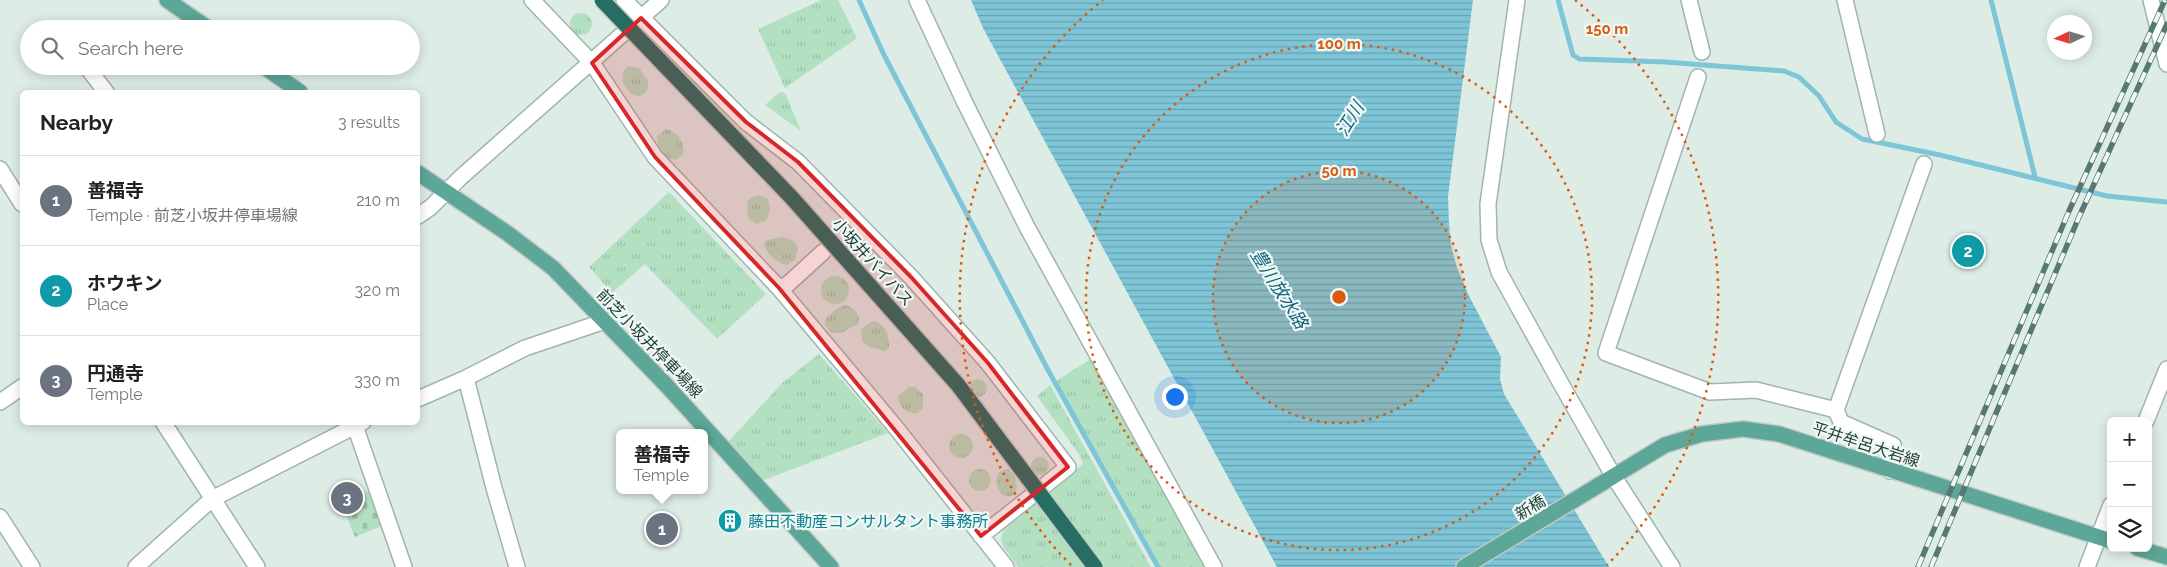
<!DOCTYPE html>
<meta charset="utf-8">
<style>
:root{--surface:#fff;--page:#f2f2f2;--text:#222;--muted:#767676;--line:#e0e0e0;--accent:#854c34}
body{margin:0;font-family:Raleway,"Noto Sans JP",sans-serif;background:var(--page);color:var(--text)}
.controls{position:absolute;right:15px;bottom:15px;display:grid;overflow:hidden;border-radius:8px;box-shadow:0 2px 12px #0003}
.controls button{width:45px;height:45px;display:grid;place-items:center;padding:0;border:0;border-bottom:1px solid var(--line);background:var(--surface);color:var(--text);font:25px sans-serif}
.compass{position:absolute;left:2047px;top:15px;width:45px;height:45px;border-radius:50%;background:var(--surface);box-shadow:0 2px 12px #0003;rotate:266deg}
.you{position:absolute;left:1174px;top:396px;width:18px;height:18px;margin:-12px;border:4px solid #fff;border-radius:50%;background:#1a73e8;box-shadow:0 0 0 8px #1a73e833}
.badge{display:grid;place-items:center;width:32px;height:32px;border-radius:50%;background:var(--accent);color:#fff;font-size:16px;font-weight:700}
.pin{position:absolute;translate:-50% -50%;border:2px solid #fff;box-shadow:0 1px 5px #0006}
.popup{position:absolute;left:616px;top:429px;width:92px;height:65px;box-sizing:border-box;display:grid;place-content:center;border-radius:8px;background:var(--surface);filter:drop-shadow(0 1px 4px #0005);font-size:16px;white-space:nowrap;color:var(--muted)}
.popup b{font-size:19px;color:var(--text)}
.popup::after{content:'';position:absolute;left:50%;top:100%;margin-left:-10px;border:10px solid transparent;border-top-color:var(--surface)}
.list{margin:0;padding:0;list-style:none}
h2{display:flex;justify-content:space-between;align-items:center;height:65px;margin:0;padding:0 20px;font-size:21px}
h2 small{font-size:16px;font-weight:400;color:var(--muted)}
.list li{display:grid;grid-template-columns:32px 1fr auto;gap:15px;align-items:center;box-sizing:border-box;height:90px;padding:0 20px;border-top:1px solid var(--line)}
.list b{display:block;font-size:19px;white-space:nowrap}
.list p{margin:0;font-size:16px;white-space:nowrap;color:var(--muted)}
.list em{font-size:16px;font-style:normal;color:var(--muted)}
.icon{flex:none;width:28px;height:28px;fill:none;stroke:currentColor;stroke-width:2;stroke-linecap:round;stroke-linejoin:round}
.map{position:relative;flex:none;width:2167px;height:567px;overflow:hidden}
.search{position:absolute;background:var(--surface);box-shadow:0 2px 12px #0003;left:20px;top:20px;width:400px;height:55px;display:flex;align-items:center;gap:12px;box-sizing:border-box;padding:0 18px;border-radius:28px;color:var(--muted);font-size:19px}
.panel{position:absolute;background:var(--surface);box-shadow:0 2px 12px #0003;left:20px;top:90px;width:400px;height:335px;border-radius:8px}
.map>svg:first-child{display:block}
</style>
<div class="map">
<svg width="2167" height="567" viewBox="0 0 2167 567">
<defs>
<pattern id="grass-tufts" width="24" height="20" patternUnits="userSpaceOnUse" patternTransform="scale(1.25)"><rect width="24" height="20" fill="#b4e0c2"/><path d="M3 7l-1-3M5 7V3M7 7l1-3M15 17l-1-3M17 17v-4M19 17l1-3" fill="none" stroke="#9ac1a7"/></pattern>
<pattern id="cemetery-stones" width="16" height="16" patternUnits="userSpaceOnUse" patternTransform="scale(1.25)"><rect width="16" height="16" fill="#b4e0c2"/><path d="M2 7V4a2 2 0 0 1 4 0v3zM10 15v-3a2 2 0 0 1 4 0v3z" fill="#9ac1a7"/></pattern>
<pattern id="water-rules" width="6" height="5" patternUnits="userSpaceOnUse" patternTransform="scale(1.25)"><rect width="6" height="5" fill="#7ec5d8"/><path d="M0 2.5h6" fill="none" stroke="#67a1b0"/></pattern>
</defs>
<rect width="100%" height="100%" fill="#deece6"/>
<path fill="url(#grass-tufts)" d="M 821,0 L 838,0 L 857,38 L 785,88 L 758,29 Z
M570 24a11 11 0 1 1 22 0a11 11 0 1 1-22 0Z
M 629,66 L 639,68 L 648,81 L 648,89 C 635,110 611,76 629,66 Z
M 780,92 L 785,93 L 801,131 L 765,105 Z
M 666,129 C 678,131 685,143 683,154 L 676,160 L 667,158 L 658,145 L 657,136 Z
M 669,192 L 766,294 L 717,339 L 645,264 L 612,293 L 589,267 Z
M 759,195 L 768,199 L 770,211 L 766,221 L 756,224 L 748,218 L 747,202 L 750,198 Z
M 783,237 L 794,241 L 798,249 L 795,260 L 787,265 C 778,264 765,252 764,244 L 767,240 Z
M821 290a14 14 0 1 1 28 0a14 14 0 1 1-28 0Z
M 845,305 C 854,307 861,315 858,324 L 841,333 L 831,333 L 825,325 L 825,319 L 836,309 Z
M 875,321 C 885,325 890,337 889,347 L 885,351 L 869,347 L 862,341 L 861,330 L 869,323 Z
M 819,354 L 888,433 L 764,480 L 729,441 L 782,383 Z
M 1091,359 L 1207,567 L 1159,567 L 1056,381 Z
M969 388a9 9 0 1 1 18 0a9 9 0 1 1-18 0Z
M 1050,385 L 1151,567 L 1018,567 L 1003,546 L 1001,538 L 1004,530 L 1083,464 L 1079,454 L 1037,396 Z
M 909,387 L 915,387 L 923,394 L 923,408 L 918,413 C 908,415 898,407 898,396 Z
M949 446a12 12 0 1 1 24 0a12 12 0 1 1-24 0Z
M1031 466a9 9 0 1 1 18 0a9 9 0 1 1-18 0Z
M969 480a11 11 0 1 1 22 0a11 11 0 1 1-22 0Z
M 1007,469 L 1014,474 L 1017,486 L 1016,494 C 1001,503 993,485 998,473 Z"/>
<path fill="url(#cemetery-stones)" d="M 370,490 L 384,525 L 355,537 L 341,502 Z"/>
<path fill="url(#water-rules)" d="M 971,0 L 1473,0 L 1448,197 L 1449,224 L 1451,246 L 1457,268 L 1469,296 L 1501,357 L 1500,379 L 1504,394 L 1609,567 L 1277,567 L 983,28 Z"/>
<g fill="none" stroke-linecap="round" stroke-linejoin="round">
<path stroke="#7ec5d8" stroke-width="5" d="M 859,0 L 884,55 L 1048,370 L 1158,567
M 1558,0 L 1573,55 L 1579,59 L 1665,62 L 1784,71 L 1799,77 L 1819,96 L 1836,122 L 1862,139 L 1940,155 L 2107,196 L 2167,202
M 1991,0 L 2035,177"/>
<g stroke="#a0b4ae" stroke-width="18">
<path id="minor" d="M 532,0 L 592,63 L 655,157 L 779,288 L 893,424 L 1006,567
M 624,0 L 746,122 L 798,162 L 911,277 L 988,363 L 1068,467 L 981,536
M 917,0 L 965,103 L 1027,227 L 1214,567
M 1517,0 L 1488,204 L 1489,240 L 1499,272 L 1560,382 L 1614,477 L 1672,567
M 1689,0 L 1702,52
M 1845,0 L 1877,134
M 2151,0 L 2167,64
M 86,66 L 106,92
M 1698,77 L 1606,353 L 1710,392 L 1756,390 L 1836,410
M 0,169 L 22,204
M 418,216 L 431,207 L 460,178 L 661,0
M 779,288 L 788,284 L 823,252
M 466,378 L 494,488 L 517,567
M 418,399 L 466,378 L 525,348 L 605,321
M 0,402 L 22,387
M 2146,421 L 2167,369
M 163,422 L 257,567
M 355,426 L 404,567
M 1890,471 L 1893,445 L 1841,422 L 1836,410 L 1924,164
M 0,517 L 32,567
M 136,567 L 212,499 L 363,422
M 2087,567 L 2111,505"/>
</g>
<g stroke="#c0c9c7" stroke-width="18">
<path id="major" d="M 167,0 L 209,29
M 263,66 L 300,92
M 418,173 L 507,233 L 553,268 L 668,387 L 831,567
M 2137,548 L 2167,557
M 1464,567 L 1665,445 L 1702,434 L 1743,429 L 1779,434 L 2111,541"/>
</g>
<use href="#minor" stroke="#fff" stroke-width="15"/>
<use href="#major" stroke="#5da798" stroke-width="15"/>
<g stroke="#577972" stroke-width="5.5">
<path id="rail" d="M 1918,567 L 2069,211 L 2165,0
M 1931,567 L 2079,217 L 2167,24"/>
</g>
<use href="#rail" stroke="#eff8f4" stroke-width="4" stroke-dasharray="11" stroke-linecap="butt"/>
<g stroke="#c0c9c7" stroke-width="18" stroke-linecap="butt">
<path id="highway-bridge" d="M 602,0 L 792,198 L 958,385 L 1095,567"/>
</g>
<use href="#highway-bridge" stroke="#266d62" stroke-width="15"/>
</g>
<path fill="#d62828" fill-opacity="0.2" stroke="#d62828" stroke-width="4" stroke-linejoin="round" d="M 641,18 L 746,122 L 798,162 L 911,277 L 988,363 L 1068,467 L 981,536 L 779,288 L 655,157 L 592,63 Z"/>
<circle cx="1339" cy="297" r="126" fill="#de580e" fill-opacity=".12"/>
<g fill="none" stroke="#de580e" stroke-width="2.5" stroke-dasharray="2.5 5">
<circle cx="1339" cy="297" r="126"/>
<circle cx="1339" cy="297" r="253"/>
<path d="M1071 565A379 379 0 0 1 1103 0M1575 0A379 379 0 0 1 1607 565"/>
</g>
<defs>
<g id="building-disc" transform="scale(1.25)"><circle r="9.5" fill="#0f9aa8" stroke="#eff8f4"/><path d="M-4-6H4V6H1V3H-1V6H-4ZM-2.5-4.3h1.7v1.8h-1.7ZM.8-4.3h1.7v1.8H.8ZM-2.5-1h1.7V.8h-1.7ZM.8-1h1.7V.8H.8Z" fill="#fff"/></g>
</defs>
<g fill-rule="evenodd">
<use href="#building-disc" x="730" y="521"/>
</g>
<g text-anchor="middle" stroke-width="4.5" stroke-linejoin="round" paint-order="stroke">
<g font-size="16" fill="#1d3d36" stroke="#eff8f4">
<text transform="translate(873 262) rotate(48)" y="6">小坂井バイパス</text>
<text transform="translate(650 343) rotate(46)" y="6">前芝小坂井停車場線</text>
<text transform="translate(1866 444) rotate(18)" y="6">平井牟呂大岩線</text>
<text transform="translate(1530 507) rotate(-31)" y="6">新橋</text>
</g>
<g font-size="16" fill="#0d838f" stroke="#eff8f4" text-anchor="start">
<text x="748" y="527">藤田不動産コンサルタント事務所</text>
</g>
<g font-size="18" font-style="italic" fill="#116780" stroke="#eff8f4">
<text transform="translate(1350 119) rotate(-58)" y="6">江川</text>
<text transform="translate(1279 289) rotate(58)" y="6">豊川放水路</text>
</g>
</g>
<circle cx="1339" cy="297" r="8" fill="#de580e" stroke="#eff8f4" stroke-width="2.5"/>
<g font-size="15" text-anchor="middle" font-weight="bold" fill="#de580e" stroke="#eff8f4" stroke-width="4.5" stroke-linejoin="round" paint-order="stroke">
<text x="1607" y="34">150 m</text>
<text x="1339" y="49">100 m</text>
<text x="1339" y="176">50 m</text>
</g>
</svg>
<div class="controls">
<button>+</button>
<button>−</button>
<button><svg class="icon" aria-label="layers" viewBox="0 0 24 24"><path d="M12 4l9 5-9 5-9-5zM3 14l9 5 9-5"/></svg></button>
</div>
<svg class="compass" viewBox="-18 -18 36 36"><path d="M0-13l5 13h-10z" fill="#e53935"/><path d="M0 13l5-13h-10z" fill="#767676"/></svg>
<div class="you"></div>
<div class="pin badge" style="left:662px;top:529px;background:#6b7280">1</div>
<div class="popup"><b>善福寺</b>Temple</div>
<div class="pin badge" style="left:1968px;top:251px;background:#0f9aa8">2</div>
<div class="pin badge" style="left:347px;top:498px;background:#6b7280">3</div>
<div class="search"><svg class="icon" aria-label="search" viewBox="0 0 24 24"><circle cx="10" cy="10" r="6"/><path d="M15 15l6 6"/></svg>Search here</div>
<section class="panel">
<h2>Nearby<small>3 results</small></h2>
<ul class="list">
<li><span class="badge" style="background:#6b7280">1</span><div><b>善福寺</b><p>Temple · 前芝小坂井停車場線</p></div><em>210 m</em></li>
<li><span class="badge" style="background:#0f9aa8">2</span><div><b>ホウキン</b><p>Place</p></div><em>320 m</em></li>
<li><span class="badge" style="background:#6b7280">3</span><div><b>円通寺</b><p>Temple</p></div><em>330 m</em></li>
</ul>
</section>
</div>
